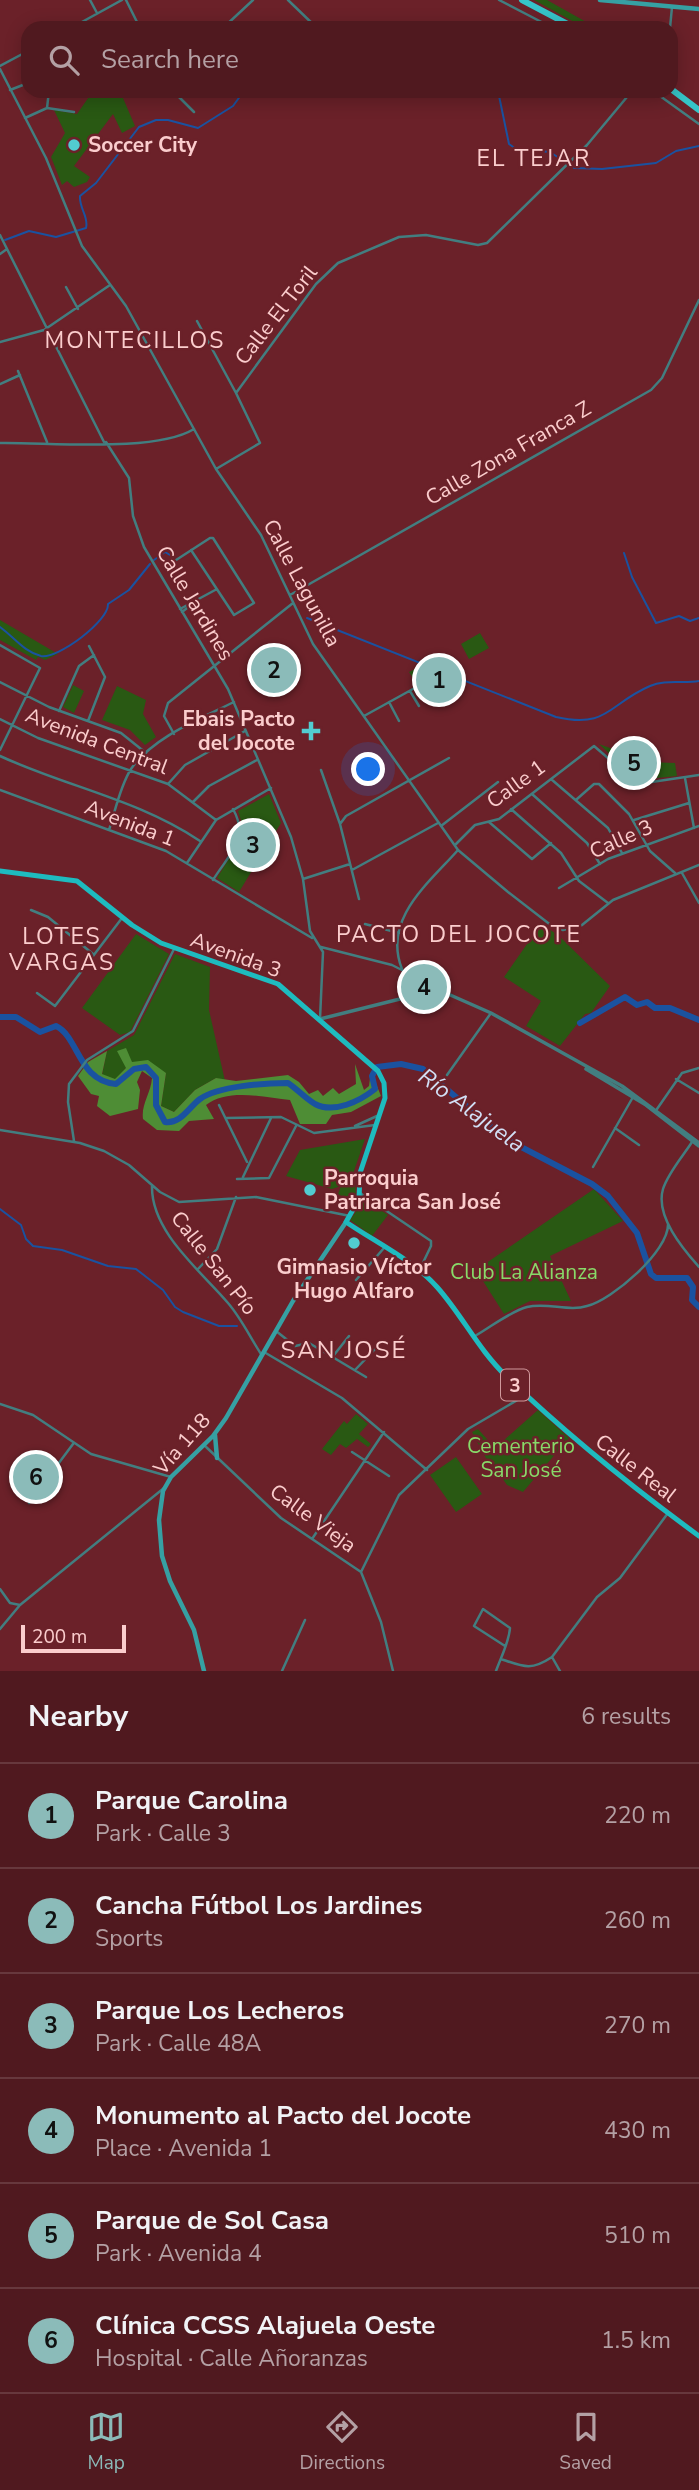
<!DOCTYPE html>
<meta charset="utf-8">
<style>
:root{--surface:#50191f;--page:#562228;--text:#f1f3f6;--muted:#b4a0a4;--line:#67383d;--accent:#8bbbb9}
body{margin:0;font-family:"Nunito Sans",sans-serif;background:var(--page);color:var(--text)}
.scale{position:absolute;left:21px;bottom:18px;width:105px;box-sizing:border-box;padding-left:7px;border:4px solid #fbcdcd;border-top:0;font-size:19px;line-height:24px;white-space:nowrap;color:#fbcdcd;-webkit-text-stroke:5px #6b2129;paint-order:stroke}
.you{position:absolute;left:369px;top:770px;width:24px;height:24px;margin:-18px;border:5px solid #fff;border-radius:50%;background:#1a73e8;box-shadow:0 0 0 10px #1a73e833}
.badge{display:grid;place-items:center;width:46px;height:46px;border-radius:50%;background:var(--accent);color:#111;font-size:23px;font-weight:700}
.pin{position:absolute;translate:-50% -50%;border:4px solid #fff;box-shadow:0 2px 7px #0006}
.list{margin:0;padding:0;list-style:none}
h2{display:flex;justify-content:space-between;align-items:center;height:91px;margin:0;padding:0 28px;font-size:30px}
h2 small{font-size:23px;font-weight:400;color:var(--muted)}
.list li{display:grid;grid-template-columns:46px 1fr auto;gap:21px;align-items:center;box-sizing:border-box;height:105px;padding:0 28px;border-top:2px solid var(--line)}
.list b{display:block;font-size:26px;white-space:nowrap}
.list p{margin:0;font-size:23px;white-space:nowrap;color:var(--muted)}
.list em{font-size:23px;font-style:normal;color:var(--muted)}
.icon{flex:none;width:38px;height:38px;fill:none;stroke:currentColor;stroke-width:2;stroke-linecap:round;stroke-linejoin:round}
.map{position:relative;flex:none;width:699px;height:1671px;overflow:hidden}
.search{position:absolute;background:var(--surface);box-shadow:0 4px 18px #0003;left:21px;right:21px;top:21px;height:77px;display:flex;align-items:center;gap:18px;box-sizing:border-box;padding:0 24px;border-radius:21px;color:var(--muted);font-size:26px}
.sheet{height:721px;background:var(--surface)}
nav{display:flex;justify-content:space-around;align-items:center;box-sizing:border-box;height:98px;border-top:2px solid var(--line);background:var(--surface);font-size:19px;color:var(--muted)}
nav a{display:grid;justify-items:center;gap:4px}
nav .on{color:var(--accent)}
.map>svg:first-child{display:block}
</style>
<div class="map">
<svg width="699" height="1671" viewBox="0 0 699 1671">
<rect width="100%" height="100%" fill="#6b2129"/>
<path fill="#295913" d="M 534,0 L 547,0 L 597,28 L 585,28 Z
M 93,91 L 120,91 L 135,126 L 122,133 L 113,114 L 74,166 L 90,177 L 87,182 L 74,187 L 67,181 L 62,185 L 51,157 L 65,133 L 54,110 L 77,114 Z
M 0,620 L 58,654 L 45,660 L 38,657 L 36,660 L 0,640 Z
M 480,633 L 489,648 L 469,659 L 461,644 Z
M 415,669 L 462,687 L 444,698 L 432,676 L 417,684 L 409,672 Z
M 73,685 L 84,691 L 74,713 L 63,707 Z
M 117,686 L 146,700 L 143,714 L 156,737 L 145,745 L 130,730 L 102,720 Z
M 599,744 L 648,762 L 675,763 L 677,776 L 637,780 Z
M 269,794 L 281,823 L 239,892 L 217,878 L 245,833 L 238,811 Z
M 541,924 L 558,935 L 610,986 L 591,1013 L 585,1014 L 560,1046 L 526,1026 L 541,1001 L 504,977 Z
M 136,934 L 169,954 L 130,1032 L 120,1035 L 82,1008 Z
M 175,954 L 210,967 L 209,1010 L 225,1081 L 216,1078 L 195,1090 L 174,1112 L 161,1106 L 166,1073 L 126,1068 L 115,1080 L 102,1075 L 107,1051 L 134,1035 Z
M 365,1139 L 354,1171 L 356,1195 L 352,1202 L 338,1194 L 341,1186 L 332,1189 L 286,1176 L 300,1150 Z
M 594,1189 L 623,1221 L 550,1256 L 571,1301 L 530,1301 L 504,1314 L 476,1270 Z
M 365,1199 L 388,1215 L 372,1236 L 350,1220 Z
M 538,1410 L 569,1438 L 523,1492 L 507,1485 L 500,1475 L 496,1477 L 472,1432 L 478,1429 L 495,1448 Z
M 356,1414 L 368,1424 L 359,1434 L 371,1444 L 368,1447 L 357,1439 L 346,1448 L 340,1444 L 331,1455 L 322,1449 L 344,1421 L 347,1424 Z
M 456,1457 L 482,1494 L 456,1512 L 430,1475 Z"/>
<path fill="#4e8d35" d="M 126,1048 L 132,1062 L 148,1060 L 166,1073 L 161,1106 L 174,1112 L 195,1090 L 216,1078 L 236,1081 L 288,1075 L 299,1082 L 309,1094 L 318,1090 L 323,1096 L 333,1088 L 339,1094 L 356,1084 L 355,1064 L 364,1090 L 369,1086 L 371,1071 L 381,1096 L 351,1112 L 332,1115 L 326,1124 L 300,1124 L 290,1100 C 264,1097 227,1088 206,1105 L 214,1119 L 189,1121 L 179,1131 L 157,1130 L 143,1119 C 141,1104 151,1093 152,1078 L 142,1071 L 137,1082 L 140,1090 L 138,1109 L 110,1116 L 97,1106 L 99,1096 L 91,1094 L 78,1076 L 88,1062 L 107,1051 L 102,1074 L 115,1079 L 126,1068 L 117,1051 Z"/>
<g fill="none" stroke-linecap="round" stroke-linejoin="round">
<path stroke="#1a52a0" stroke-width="2" d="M 402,91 L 453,91
M 498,91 L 509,144 L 516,149 L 550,152 L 574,168 L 602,169 L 656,163 L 676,151 L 699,146
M 5,240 L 29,231 L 56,237 L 86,228 C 89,216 79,209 80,196 L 96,183 L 139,127 L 156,120 L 168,120 L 198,128 L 233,106 L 244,91
M 624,553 L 632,577 L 656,623 L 679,616 L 690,621 L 699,618
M 154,560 L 165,552 L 170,555
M 307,618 L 556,717 C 608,729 608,704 650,686 C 665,679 683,684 699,681
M 0,627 C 14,637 24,652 41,656 C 58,659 109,621 108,604 L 129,590 L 150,564
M 0,1209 L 21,1225 L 26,1239 L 33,1246 L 62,1250 L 108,1266 L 136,1269 L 163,1290 L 175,1307 L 183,1312 L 219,1326 L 237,1326"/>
<path stroke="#1a52a0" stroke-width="6" d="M 0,1017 L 16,1017 L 40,1032 L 56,1026 C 79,1037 78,1081 116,1084 L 134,1069 L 146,1067 L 156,1078 L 156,1105 L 165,1122 C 181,1124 189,1107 200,1099 C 218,1086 265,1083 288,1083 C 297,1089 306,1099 315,1104 C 334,1114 360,1101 375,1089 L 372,1076 L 377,1067 L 401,1064 L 423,1069 L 504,1138 L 592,1184 L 608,1196 L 637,1233 L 651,1274 L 656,1278 L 687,1278 L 693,1287 L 692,1300 L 699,1307
M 580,1023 L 625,997 L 637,1005 L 647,1002 L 655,1008 L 670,1008 L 699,1020"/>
<path stroke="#427e80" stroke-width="2.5" d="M 90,0 L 97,13
M 126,0 L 140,28
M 288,0 L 317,28
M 499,0 L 553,28
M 71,28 L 122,0
M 223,28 L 253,0
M 670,28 L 672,7
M 0,66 L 28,51
M 0,69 L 46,158 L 82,246 L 126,306 L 216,469 L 261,535 L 313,644 L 458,850 L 508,892 L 552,926 L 563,930 L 582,925 L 613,900 L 699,865
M 10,90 L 28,83
M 173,91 L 194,112
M 653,91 L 699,124
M 47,108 L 49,91
M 25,118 L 47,108 L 74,112
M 0,235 L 104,442
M 0,254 L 7,249
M 66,287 L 78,309
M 197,321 L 236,393
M 0,342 L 44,330 L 110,285
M 18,371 L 47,442
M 0,384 L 20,375
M 106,442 L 129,478 L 133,516 L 144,547 L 228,689 L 291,837 L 303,879 L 310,931 L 323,952 L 320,1019
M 0,443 C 48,442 155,453 194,429
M 216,469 L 260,443 L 236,393 L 316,284 L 338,263 L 399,237 L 426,235 L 478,245 L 487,243 L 587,145 L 632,91
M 173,562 L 210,538 L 213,538 L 254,603 L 234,615 L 191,550
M 290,595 L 651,390 L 662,378 L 699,300
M 180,609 L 217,589
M 182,612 L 196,601
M 0,645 L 40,668 L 0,750
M 0,682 L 49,707 L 121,733 L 146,753
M 410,691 L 419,706
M 389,702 L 399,721
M 59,711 L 79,666 L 94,655
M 364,716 L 431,679 L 442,697
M 0,719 L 38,738 L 168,784 L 216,820
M 88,721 L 105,677 L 89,646
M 174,734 L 164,716 L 168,703 L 293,603
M 0,756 C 67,787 137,799 200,841
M 321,770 L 340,824 L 359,899
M 685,778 L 694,828
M 551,779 L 608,828 L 622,853
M 168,784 L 185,765 L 245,731
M 0,790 L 166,851 L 312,938
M 532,794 L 587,843 L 600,864
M 577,799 L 594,784 L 599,784 L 629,814 L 650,851 L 675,873
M 193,802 L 209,786 L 257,760
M 511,809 L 561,853 L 579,881 L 608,903
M 634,820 L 689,803
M 489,822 L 532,859 L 551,843
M 340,824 L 346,816 L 449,758
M 441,826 L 498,782
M 109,830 C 115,812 120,786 131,769 C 153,737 200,719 234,702
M 456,844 L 475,825 L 499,819 L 594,746 L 638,784 L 699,775
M 187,863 L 216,820 L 271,788
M 352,870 L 438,823
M 682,873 L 699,903
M 303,879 L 350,864
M 213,880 C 229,854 250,839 233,809
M 559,888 L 608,859 L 699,826
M 31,910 L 48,917 L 93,954
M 365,924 L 399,933
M 321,947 L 392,965 L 445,992
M 402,969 C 382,919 429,883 458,850
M 415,978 L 419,994
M 37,993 L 55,1006 L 122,918
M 447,1075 L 491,1013
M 676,1079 L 699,1093
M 219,1105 L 247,1162
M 657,1109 L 682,1073 L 699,1068
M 226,1118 L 281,1117 L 314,1133 L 375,1125
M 355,1126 L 377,1116
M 615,1128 L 639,1145
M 0,1130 L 80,1143 L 104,1151 L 129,1165 L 160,1192 L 179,1202 L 256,1197 L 350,1216
M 74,1141 L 68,1102 L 69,1084 L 87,1060 L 133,1031 L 174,949
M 692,1142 C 683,1156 668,1173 663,1189 C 655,1216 683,1249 699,1267
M 593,1167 L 633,1097
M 243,1177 L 271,1118
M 237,1179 L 269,1178 L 296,1126
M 152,1186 C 151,1232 201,1271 228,1303 C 241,1318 250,1337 261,1354
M 360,1193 L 431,1241 L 431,1246 L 419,1271
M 198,1269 L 217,1249 L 236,1197
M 356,1280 L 384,1248
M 276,1331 L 295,1346 L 309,1343 L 366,1377
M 475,1336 C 491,1327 509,1312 527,1307 C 547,1302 569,1312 587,1306 C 612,1300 669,1251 668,1224
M 264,1352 L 342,1398 L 427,1470
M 334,1355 L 349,1336
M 355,1370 L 377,1347
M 0,1404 L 33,1415 L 91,1454 L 171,1477
M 204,1445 L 281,1518 L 361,1572 L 381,1622 L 393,1671
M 352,1452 L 389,1476
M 29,1503 L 73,1444
M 312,1539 L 384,1432
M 361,1572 L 399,1495 L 468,1429 L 526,1395
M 0,1589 L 10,1603 L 20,1605
M 0,1629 L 20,1605 L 164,1488
M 501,1659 C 524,1667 531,1671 552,1657
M 282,1671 L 305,1620
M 496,1671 C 501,1657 509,1642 510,1628 L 483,1609 L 474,1626 L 505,1646
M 560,1671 L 552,1657 L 597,1597 L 620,1578 L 668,1513"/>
<path stroke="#427e80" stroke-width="3.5" d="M 320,1019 L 424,993 L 448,994 L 491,1013 L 622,1086 L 699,1143
M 586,1069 L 646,1105 L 699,1146"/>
<path stroke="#36a0a3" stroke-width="4.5" d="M 600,0 L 699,9
M 215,1435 L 217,1458
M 204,1671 L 194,1630 L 170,1581 L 162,1556 L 159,1520 L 163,1491 L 171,1477 L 213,1436 L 226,1418 L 293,1301 L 346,1222"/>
<path stroke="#1ebbbf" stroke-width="5" d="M 0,871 L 77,881 L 132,925 L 161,943 L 278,984 L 378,1071 L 384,1083 L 385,1098 L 360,1173 L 359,1199 L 346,1222 C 375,1242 413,1260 437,1287 C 462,1315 478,1349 506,1376 C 566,1434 631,1486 699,1536"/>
<path stroke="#36c4c8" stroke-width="6" d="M 522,0 L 575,28
M 671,89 L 699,110"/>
</g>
<g fill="#52ccd0" stroke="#6b2129" stroke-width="2.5">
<circle cx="74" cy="145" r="7"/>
<path d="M307.5 720.5h7v7h7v7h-7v7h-7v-7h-7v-7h7z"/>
<circle cx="310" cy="1190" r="7"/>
<circle cx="354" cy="1243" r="7"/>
</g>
<g text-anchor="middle" stroke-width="5" stroke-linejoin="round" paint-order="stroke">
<rect fill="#6b2129" stroke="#d0999c" stroke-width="2" x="501" y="1369.5" width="28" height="31" rx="5"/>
<g font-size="19" font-weight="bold" fill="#fbcdcd">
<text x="515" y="1392">3</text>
</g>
<g font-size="21" font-weight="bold" fill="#fbcdcd" stroke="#6b2129" text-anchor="start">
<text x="88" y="152">Soccer City</text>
<text x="295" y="726" text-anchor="end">Ebais Pacto<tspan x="295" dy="24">del Jocote</tspan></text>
<text x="324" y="1185">Parroquia<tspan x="324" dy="24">Patriarca San José</tspan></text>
<text x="354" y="1274" text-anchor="middle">Gimnasio Víctor<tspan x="354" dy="24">Hugo Alfaro</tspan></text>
</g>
<g font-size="21" fill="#fbcdcd" stroke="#6b2129">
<text transform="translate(276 315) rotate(-52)" y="7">Calle El Toril</text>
<text transform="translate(508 453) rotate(-30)" y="7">Calle Zona Franca Z</text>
<text transform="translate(302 583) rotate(62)" y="7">Calle Lagunilla</text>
<text transform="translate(195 603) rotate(59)" y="7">Calle Jardines</text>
<text transform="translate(97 741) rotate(21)" y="7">Avenida Central</text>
<text transform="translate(516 784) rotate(-36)" y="7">Calle 1</text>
<text transform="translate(130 823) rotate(21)" y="7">Avenida 1</text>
<text transform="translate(621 839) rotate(-24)" y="7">Calle 3</text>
<text transform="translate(236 955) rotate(20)" y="7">Avenida 3</text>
<text transform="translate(214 1263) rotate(52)" y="7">Calle San Pío</text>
<text transform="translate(182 1444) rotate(-49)" y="7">Vía 118</text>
<text transform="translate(636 1468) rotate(38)" y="7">Calle Real</text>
<text transform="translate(313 1518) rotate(36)" y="7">Calle Vieja</text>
</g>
<g font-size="21" fill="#88da69" stroke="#6b2129">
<text x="524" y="1279">Club La Alianza</text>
<text x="521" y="1453">Cementerio<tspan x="521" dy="24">San José</tspan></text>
</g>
<g font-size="23" letter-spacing="2" fill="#fbcdcd" stroke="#6b2129">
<text x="534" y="166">EL TEJAR</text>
<text x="135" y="348">MONTECILLOS</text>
<text x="459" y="942">PACTO DEL JOCOTE</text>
<text x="62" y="944">LOTES<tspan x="62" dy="26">VARGAS</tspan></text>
</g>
<g font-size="23" font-style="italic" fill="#d2e0f6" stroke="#6b2129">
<text transform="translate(472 1110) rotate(36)" y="8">Río Alajuela</text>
</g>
<g font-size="24" letter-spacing="2" fill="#fbcdcd" stroke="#6b2129">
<text x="344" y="1358">SAN JOSÉ</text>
</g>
</g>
</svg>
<div class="scale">200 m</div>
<div class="you"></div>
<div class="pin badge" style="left:439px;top:680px">1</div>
<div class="pin badge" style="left:274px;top:670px">2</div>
<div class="pin badge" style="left:253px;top:845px">3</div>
<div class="pin badge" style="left:424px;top:987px">4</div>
<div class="pin badge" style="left:634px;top:763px">5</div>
<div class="pin badge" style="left:36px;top:1477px">6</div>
<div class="search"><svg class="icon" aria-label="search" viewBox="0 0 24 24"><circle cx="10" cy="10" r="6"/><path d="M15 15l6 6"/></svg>Search here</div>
</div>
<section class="sheet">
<h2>Nearby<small>6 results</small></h2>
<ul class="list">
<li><span class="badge">1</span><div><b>Parque Carolina</b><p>Park · Calle 3</p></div><em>220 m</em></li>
<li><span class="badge">2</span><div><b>Cancha Fútbol Los Jardines</b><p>Sports</p></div><em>260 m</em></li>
<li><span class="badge">3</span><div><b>Parque Los Lecheros</b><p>Park · Calle 48A</p></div><em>270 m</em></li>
<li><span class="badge">4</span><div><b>Monumento al Pacto del Jocote</b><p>Place · Avenida 1</p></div><em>430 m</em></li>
<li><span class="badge">5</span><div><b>Parque de Sol Casa</b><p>Park · Avenida 4</p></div><em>510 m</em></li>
<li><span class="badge">6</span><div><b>Clínica CCSS Alajuela Oeste</b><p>Hospital · Calle Añoranzas</p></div><em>1.5 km</em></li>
</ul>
</section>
<nav>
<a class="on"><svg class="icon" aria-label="map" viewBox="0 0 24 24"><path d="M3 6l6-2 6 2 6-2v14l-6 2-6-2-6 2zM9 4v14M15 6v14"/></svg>Map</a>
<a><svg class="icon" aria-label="directions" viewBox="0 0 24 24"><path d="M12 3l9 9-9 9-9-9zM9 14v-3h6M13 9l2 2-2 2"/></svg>Directions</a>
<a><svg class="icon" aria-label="saved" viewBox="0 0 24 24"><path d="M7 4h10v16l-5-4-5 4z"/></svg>Saved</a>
</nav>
